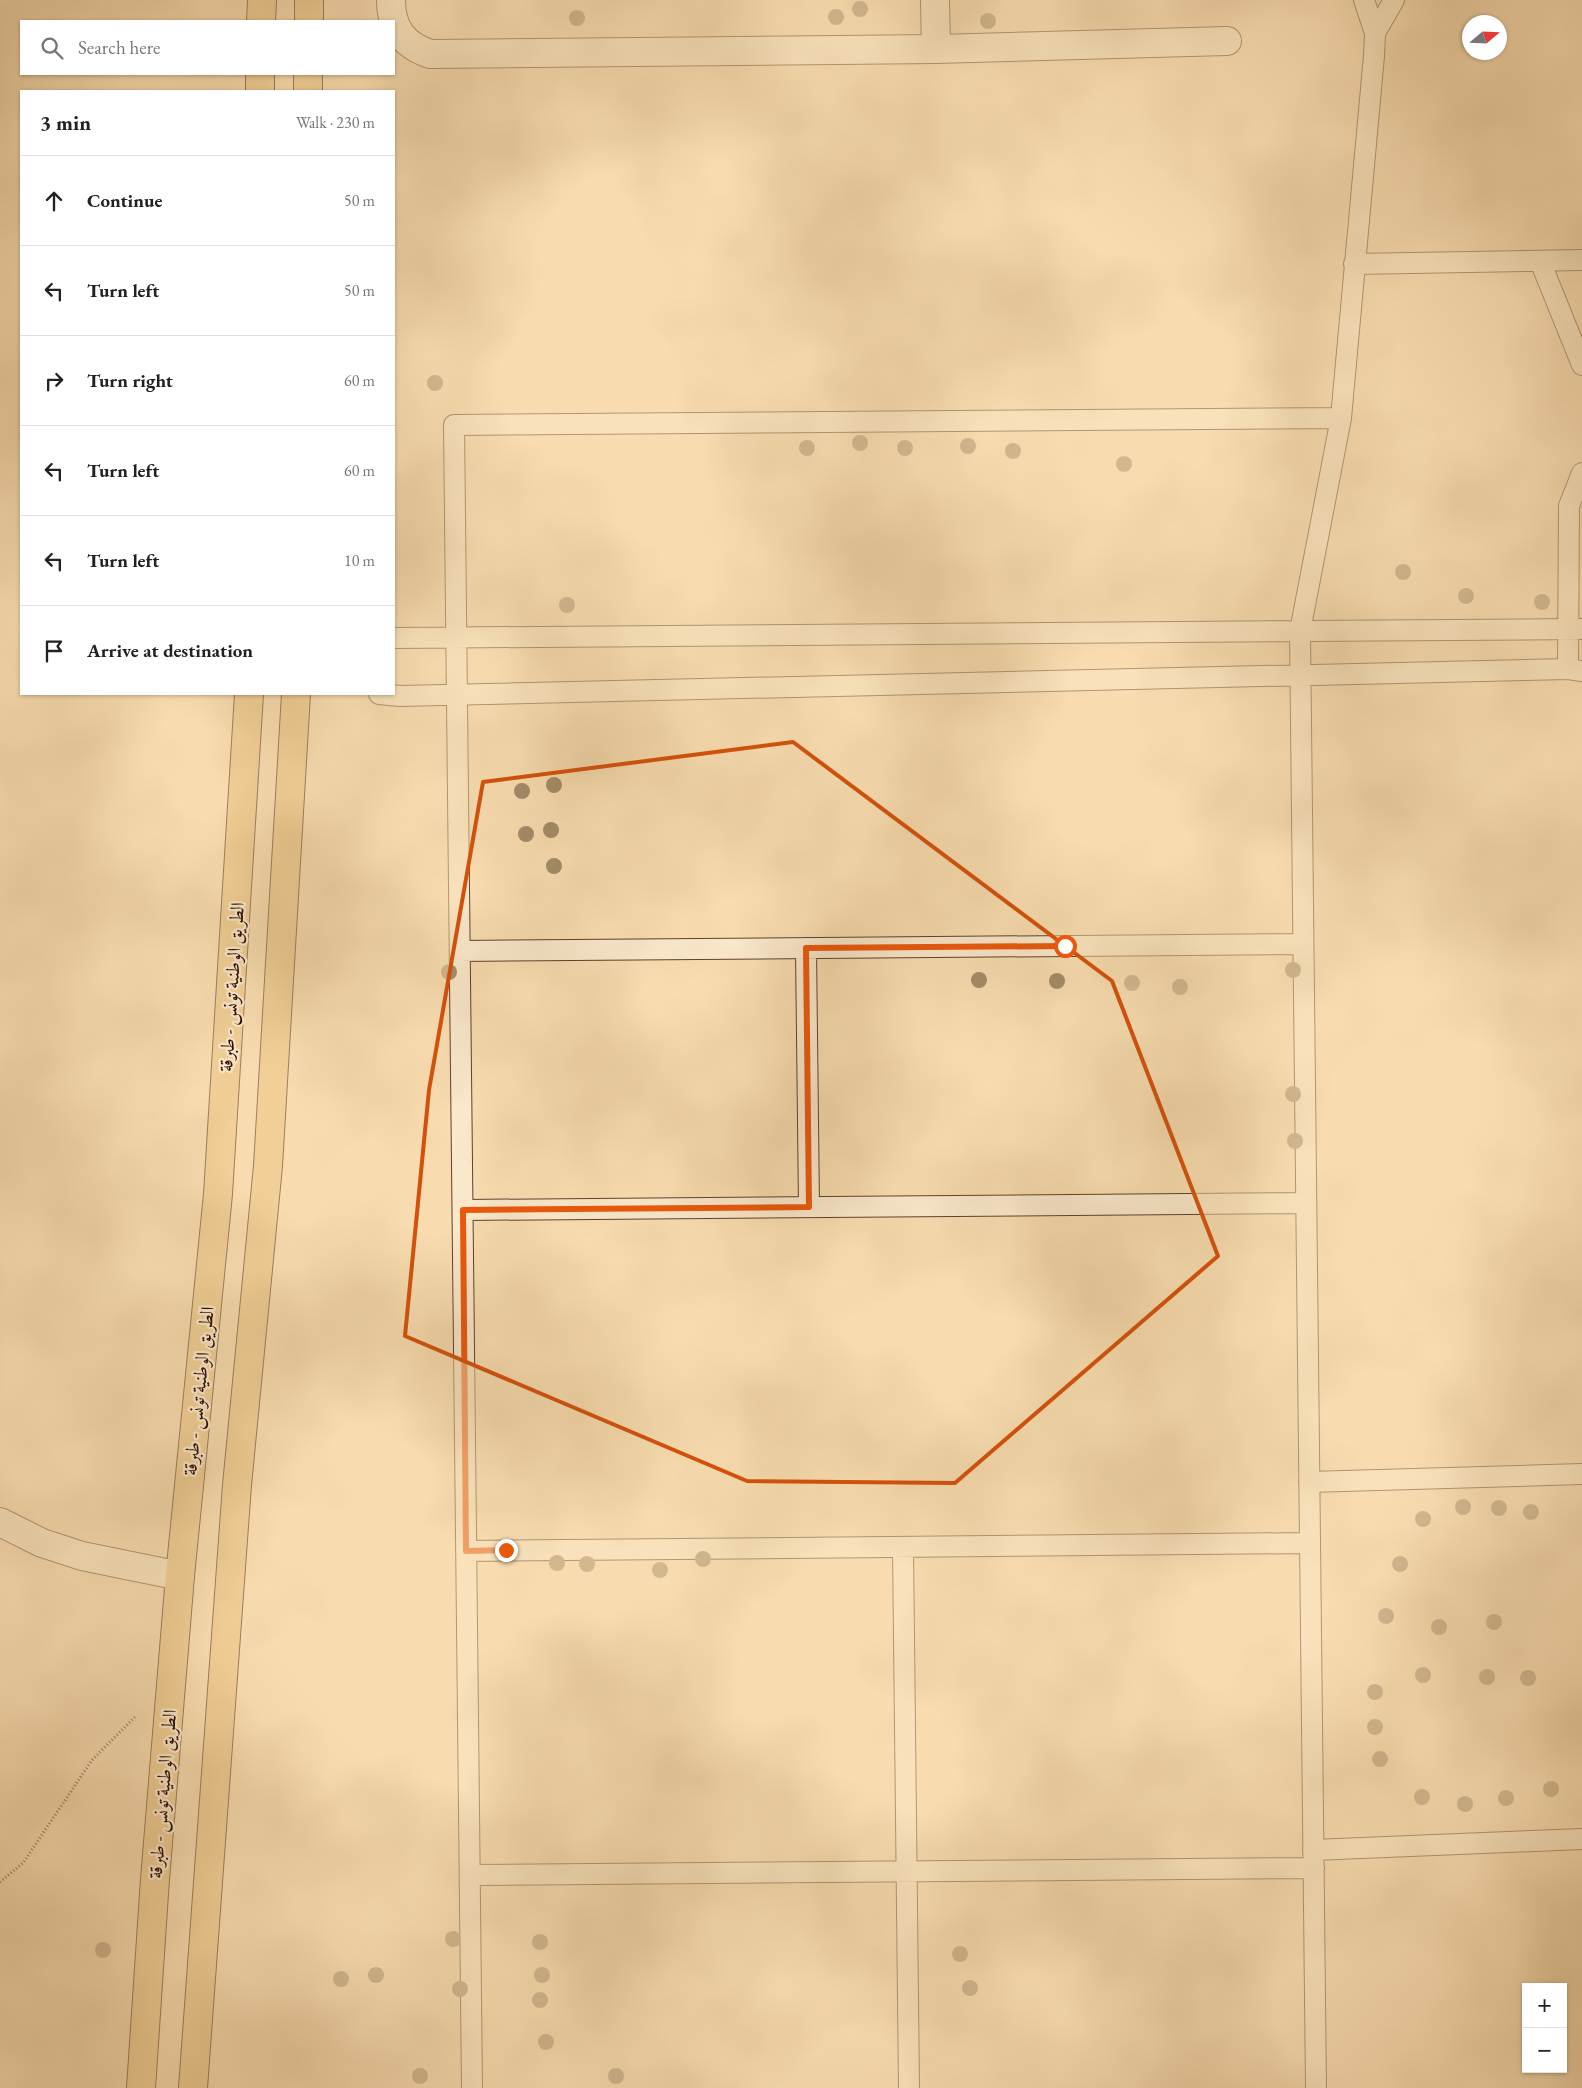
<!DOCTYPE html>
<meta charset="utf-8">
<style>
:root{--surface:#fff;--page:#f2f2f2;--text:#202124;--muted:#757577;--line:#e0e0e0}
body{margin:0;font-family:"EB Garamond",Amiri,serif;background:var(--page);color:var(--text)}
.controls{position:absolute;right:15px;bottom:15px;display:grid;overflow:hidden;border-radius:0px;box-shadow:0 1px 4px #0004}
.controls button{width:45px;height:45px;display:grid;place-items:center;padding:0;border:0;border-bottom:1px solid var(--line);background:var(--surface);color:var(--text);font:25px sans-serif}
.compass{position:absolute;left:1462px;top:15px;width:45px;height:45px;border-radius:50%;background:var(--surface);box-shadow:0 1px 4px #0004;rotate:71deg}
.stop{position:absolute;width:15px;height:15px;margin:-11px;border:4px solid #ea580c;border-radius:50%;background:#fff}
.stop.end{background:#ea580c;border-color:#fff;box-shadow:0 1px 5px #0008}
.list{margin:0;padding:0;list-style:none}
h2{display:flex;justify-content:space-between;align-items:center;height:65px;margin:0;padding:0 20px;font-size:21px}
h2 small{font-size:16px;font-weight:400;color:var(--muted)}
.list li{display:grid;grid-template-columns:32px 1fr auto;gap:15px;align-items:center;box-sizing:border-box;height:90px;padding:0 20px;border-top:1px solid var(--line)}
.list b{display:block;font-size:19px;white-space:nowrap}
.list em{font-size:16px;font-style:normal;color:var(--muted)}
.icon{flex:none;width:28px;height:28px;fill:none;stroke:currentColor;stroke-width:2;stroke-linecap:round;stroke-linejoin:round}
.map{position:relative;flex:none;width:1582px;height:2088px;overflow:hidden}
.search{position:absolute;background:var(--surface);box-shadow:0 1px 4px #0004;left:20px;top:20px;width:375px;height:55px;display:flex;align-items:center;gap:12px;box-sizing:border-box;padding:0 18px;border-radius:0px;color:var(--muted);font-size:19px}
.panel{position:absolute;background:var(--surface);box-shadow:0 1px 4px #0004;left:20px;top:90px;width:375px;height:605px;border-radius:0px}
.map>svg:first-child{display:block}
</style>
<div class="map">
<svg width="1582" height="2088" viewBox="0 0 1582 2088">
<rect width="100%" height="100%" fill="#f8dcaf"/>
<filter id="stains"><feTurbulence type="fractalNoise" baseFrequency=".004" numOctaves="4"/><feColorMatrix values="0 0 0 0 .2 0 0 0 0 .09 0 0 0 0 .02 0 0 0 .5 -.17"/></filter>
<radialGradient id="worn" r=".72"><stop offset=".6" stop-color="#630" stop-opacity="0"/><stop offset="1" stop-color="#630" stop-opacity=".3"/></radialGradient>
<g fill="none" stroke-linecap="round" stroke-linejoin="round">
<g stroke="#5e412c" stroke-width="22">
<path id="service" d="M 1375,33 L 1394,0
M 1540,261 L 1582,365
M 1354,264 L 1582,260
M 394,638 L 1582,629
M 1568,669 L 1569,506 L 1582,473
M 379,694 L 400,696 L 1568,669 L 1582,671
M 806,948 L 809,1207
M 460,951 L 1303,944
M 463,1210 L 1306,1203
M 1309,1482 L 1582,1474
M 903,1547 L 909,2088
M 466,1551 L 1310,1543
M 1313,1850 L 1582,1839
M 470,1875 L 1314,1868
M 472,2088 L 454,425 L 1341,418
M 1316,2088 L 1300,631 L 1341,418 L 1374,56 L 1375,33 L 1364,0"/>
</g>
<g stroke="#5e412c" stroke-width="30">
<path id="minor" d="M 391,0 C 391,29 404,45 430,54 L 936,49 L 1227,41
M 935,0 L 936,49
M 0,1522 L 42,1543 L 82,1556 L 180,1576"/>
</g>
<g stroke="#2b0d00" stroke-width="30">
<path id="primary" d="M 261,21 L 262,0
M 309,21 L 309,0
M 260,91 L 260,74
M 308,91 L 308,74
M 141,2088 L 155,1879 L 180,1576 L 218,1194 L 249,694
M 193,2088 L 237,1485 L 268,1166 L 296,694"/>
</g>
<path stroke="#2b0d00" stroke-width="3" stroke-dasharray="1 2.5" stroke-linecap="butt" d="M 0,1882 L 23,1863 L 92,1760 L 135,1717"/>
<use href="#service" stroke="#fae8cb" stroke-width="20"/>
<use href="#minor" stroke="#fae8cb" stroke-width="28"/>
<use href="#primary" stroke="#ecbe78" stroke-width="28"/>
</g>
<g fill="#a48c69">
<circle cx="860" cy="9" r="8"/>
<circle cx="836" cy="17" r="8"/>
<circle cx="577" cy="18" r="8"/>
<circle cx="988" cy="21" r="8"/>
<circle cx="435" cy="383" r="8"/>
<circle cx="860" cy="443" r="8"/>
<circle cx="968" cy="446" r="8"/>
<circle cx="807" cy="448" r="8"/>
<circle cx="905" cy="448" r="8"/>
<circle cx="1013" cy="451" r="8"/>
<circle cx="1124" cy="464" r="8"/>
<circle cx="1403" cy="572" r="8"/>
<circle cx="1466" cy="596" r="8"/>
<circle cx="1542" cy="602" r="8"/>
<circle cx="567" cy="605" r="8"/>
<circle cx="554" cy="785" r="8"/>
<circle cx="522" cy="791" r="8"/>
<circle cx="551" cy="830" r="8"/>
<circle cx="526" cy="834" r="8"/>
<circle cx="554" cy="866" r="8"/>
<circle cx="1293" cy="970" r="8"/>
<circle cx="449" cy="972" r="8"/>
<circle cx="979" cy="980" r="8"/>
<circle cx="1057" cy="981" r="8"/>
<circle cx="1132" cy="983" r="8"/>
<circle cx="1180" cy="987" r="8"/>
<circle cx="1293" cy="1094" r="8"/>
<circle cx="1295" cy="1141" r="8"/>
<circle cx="1463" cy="1507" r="8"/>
<circle cx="1499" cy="1508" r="8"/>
<circle cx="1531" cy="1512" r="8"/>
<circle cx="1423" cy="1519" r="8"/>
<circle cx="703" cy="1559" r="8"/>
<circle cx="557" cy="1563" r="8"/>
<circle cx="587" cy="1564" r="8"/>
<circle cx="1400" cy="1564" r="8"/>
<circle cx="660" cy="1570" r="8"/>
<circle cx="1386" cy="1616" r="8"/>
<circle cx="1494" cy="1622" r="8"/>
<circle cx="1439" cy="1627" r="8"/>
<circle cx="1423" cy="1675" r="8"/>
<circle cx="1487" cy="1677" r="8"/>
<circle cx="1528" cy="1678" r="8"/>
<circle cx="1375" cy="1692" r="8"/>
<circle cx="1375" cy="1727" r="8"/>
<circle cx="1380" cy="1759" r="8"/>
<circle cx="1551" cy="1789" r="8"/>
<circle cx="1422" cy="1797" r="8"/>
<circle cx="1506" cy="1798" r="8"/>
<circle cx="1465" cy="1804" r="8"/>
<circle cx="453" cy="1939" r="8"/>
<circle cx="540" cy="1942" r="8"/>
<circle cx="103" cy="1950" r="8"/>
<circle cx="960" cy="1954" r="8"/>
<circle cx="376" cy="1975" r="8"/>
<circle cx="542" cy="1975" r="8"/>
<circle cx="341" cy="1979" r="8"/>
<circle cx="970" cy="1988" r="8"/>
<circle cx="460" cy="1989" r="8"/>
<circle cx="540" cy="2000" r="8"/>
<circle cx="546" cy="2042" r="8"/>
<circle cx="420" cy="2076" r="8"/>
<circle cx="616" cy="2076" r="8"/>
</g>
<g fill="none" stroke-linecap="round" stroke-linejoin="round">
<path stroke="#ea580c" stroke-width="6" d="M 506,1550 L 466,1551 L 463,1210 L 809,1207 L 806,948 L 1065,946"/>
</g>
<path d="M0 0H1582V2088H0ZM 793,742 L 1112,981 L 1218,1256 L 955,1483 L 747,1481 L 405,1336 L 429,1090 L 483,782 Z" fill="#f8dcaf" fill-opacity=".55" fill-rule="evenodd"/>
<path fill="none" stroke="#d5510b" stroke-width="4" stroke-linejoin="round" d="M 793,742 L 1112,981 L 1218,1256 L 955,1483 L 747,1481 L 405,1336 L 429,1090 L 483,782 Z"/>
<g text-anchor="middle" stroke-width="4.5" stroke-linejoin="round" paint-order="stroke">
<g font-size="19" fill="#2b0d00" stroke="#fae8cb">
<text transform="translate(231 987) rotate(-86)" y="7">الطريق الوطنية تونس - طبرقة</text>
<text transform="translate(198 1391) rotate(-84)" y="7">الطريق الوطنية تونس - طبرقة</text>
<text transform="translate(162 1794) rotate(-85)" y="7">الطريق الوطنية تونس - طبرقة</text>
</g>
</g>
<rect width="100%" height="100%" filter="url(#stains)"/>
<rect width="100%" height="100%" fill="url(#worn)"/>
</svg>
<div class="controls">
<button>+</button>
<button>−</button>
</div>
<svg class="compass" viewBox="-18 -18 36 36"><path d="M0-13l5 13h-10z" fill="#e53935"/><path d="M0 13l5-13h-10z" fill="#757577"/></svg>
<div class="stop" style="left:1065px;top:946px"></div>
<div class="stop end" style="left:506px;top:1550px"></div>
<div class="search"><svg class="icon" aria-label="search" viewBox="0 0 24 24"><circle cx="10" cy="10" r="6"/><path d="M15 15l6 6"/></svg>Search here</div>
<section class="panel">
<h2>3 min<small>Walk · 230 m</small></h2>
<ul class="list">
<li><svg class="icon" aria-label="ahead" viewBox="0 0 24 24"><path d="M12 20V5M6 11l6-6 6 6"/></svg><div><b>Continue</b></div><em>50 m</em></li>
<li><svg class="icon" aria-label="left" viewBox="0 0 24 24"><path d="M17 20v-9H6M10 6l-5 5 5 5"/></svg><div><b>Turn left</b></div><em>50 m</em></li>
<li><svg class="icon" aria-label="right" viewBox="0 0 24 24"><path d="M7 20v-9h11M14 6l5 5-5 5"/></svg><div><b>Turn right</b></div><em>60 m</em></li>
<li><svg class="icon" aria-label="left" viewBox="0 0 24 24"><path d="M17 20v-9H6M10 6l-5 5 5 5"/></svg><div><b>Turn left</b></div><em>60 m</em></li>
<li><svg class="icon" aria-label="left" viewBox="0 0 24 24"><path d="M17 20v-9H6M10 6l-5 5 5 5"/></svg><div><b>Turn left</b></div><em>10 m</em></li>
<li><svg class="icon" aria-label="arrive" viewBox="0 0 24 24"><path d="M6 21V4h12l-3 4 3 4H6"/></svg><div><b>Arrive at destination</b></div></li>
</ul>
</section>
</div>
